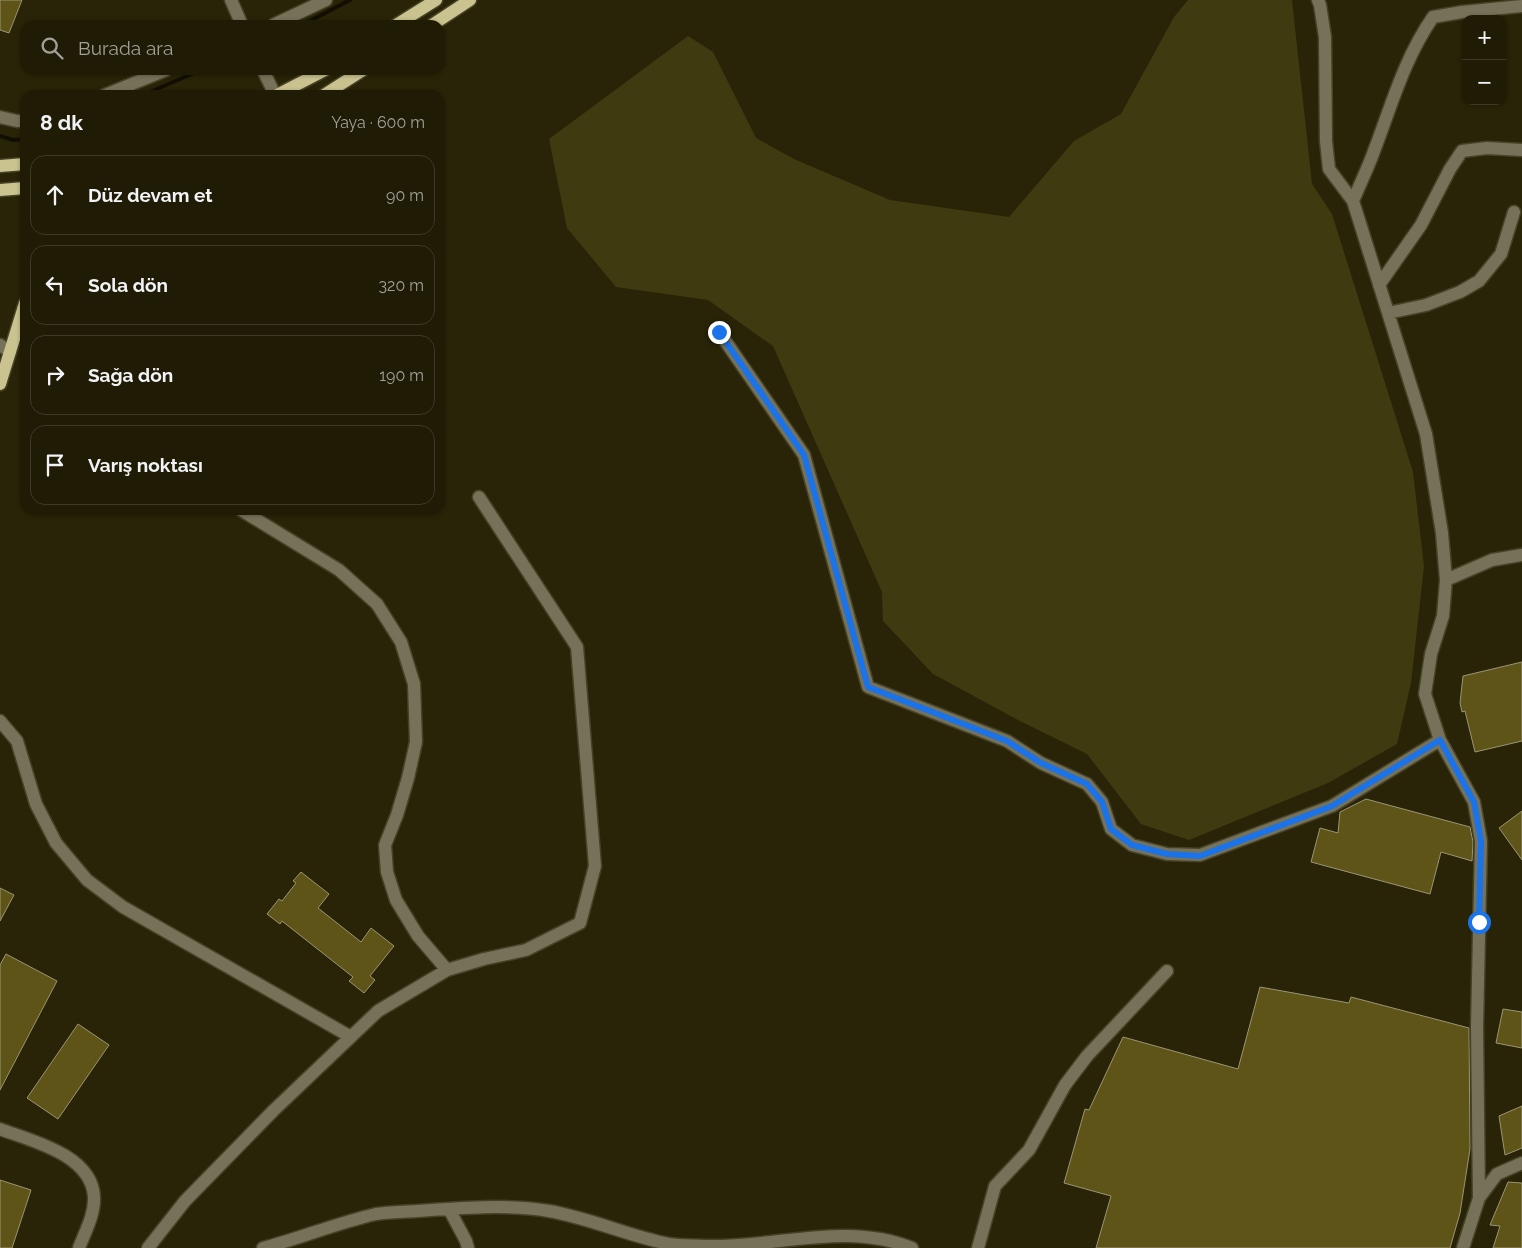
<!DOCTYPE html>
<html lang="tr">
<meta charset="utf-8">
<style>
:root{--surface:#1f1b05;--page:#27240f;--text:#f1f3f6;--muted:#a1a19a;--line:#3c3927}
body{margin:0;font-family:Raleway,sans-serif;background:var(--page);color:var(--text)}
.controls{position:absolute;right:15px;top:15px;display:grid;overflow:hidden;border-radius:10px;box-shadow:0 1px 4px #0004}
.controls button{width:45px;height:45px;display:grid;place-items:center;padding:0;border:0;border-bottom:1px solid var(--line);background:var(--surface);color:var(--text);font:25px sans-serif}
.stop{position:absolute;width:15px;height:15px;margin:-11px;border:4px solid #1a73e8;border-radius:50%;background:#fff}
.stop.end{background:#1a73e8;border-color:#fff;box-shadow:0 1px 5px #0008}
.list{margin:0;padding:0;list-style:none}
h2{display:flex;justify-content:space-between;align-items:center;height:65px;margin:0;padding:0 20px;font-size:21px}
h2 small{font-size:16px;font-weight:400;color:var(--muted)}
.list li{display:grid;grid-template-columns:32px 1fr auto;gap:15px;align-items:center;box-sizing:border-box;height:80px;margin:0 10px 10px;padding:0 10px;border:1px solid var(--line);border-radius:15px}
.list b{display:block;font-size:19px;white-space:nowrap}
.list em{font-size:16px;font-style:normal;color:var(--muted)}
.icon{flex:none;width:28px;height:28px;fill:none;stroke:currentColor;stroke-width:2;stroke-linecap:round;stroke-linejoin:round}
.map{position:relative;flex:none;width:1522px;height:1248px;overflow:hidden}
.search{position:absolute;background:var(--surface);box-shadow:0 1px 4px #0004;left:20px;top:20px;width:425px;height:55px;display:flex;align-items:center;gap:12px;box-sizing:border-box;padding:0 18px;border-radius:15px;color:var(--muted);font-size:19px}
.panel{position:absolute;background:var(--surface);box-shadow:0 1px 4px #0004;left:20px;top:90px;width:425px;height:425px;border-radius:15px}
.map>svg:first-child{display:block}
</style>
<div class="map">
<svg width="1522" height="1248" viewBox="0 0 1522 1248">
<rect width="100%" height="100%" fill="#292407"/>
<path fill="#403a10" d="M 1188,0 L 1292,0 L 1312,184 L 1332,214 L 1413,472 L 1424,566 L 1411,683 L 1397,744 L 1328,783 L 1189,840 L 1141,824 L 1087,754 L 1018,720 L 933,674 L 883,621 L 882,592 L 773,346 L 708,300 L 616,287 L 567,228 L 549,139 L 688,36 L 713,52 L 756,138 L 794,159 L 890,200 L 1009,217 L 1074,141 L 1121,114 L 1174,17 Z"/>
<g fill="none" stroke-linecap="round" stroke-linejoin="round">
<path stroke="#120f01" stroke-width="4" d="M 302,25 L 350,0
M 143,95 L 201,70
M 0,136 L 13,140 L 25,139"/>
</g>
<path fill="#5e5418" stroke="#9a9575" d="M 0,0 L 22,0 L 9,33 L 0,30 Z
M 1522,662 L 1522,741 L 1475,752 L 1465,711 L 1462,712 L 1460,703 L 1463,676 Z
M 1366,799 L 1470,827 L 1473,842 L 1472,861 L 1441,852 L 1430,894 L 1311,862 L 1320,828 L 1338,833 L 1340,812 Z
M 1522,811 L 1522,860 L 1499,828 Z
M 301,872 L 329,894 L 318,908 L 361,942 L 371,928 L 394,946 L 370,976 L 375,980 L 364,993 L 349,981 L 353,977 L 282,921 L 280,924 L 267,914 L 279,899 L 282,901 L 296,883 L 293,881 Z
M 0,888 L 14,895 L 0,921 Z
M 6,954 L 57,981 L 0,1090 L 0,965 Z
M 1260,987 L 1349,1003 L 1351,997 L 1469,1028 L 1470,1149 L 1460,1213 L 1450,1248 L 1096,1248 L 1111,1196 L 1064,1183 L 1085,1109 L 1089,1110 L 1123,1037 L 1238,1069 Z
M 1503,1009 L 1522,1012 L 1522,1048 L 1496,1043 Z
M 78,1024 L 109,1045 L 58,1119 L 27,1098 Z
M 1522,1106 L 1522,1148 L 1505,1155 L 1499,1116 Z
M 0,1180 L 31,1190 L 12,1248 L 0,1248 Z
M 1508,1182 L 1522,1183 L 1522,1248 L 1493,1248 L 1500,1226 L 1490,1225 Z"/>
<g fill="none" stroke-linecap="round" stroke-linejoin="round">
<g stroke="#464227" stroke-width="15">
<path id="minor" d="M 231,0 L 242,25
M 1318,0 L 1320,5 L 1325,37 L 1326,141 L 1329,169 L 1353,201 L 1426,434 L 1442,533 L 1446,580 L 1443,616 L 1431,654 L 1425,694 L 1440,740 L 1474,802 L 1481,841 L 1477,1028 L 1479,1198 L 1463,1248
M 273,25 L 326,0
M 263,70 L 275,95
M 105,95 L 166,70
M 0,117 L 17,121 L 25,121
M 1353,201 C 1360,184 1368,168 1374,151 C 1392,104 1404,59 1433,17 L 1462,12 L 1522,6
M 1379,285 L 1421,225 L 1450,169 L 1462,151 L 1487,148 L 1522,150
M 1388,313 L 1426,305 L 1460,292 L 1479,281 L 1501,254 L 1514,212
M 719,332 L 804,455 L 868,687 L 1007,741 L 1041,763 L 1087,784 L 1102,802 L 1111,829 L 1132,845 L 1167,854 L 1200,855 L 1332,806 L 1440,740
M 0,345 L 10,352
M 241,510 L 339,570 L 377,604 L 401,642 L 414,684 L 416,742 L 408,778 L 397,815 L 385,845 L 387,872 L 396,900 L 418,936 L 447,970
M 1446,580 L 1492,560 L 1522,555
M 0,721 L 17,741 L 36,804 L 56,843 L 87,880 L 123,907 L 351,1037
M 0,1129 C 32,1141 92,1155 94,1197 C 95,1214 85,1232 79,1248
M 1479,1198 L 1497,1174 L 1522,1163
M 449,1209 L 466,1241 L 468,1248
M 148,1248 L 185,1201 L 273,1111 L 378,1011 L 447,970 L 484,959 L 526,950 L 580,923 L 595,866 L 577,647 L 479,497
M 263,1248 C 301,1238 337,1223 376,1214 C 389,1212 403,1212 417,1211 C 457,1208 510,1204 549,1211 C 590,1218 628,1236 669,1244 C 681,1246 694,1245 707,1246 C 775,1248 846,1221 912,1248
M 978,1248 L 995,1186 L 1029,1150 L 1065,1085 L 1087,1056 L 1167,971"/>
</g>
<g stroke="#464227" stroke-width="15">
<path id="major" d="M 396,25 L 436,0
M 432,25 L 470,0
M 277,95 L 325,70
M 324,95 L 363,70
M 0,166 L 25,164
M 0,190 L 25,188
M 0,384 L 25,303"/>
</g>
<use href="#minor" stroke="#76725a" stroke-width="12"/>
<use href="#major" stroke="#cac28f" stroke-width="12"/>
</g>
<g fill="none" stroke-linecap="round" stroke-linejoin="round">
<path stroke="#1a73e8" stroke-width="6" d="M 719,332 L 804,455 L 868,687 L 1007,741 L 1041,763 L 1087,784 L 1102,802 L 1111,829 L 1132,845 L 1167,854 L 1200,856 L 1332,806 L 1440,740 L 1474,802 L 1481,841 L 1479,922"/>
</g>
</svg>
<div class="controls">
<button>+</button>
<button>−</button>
</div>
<div class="stop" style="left:1479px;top:922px"></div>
<div class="stop end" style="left:719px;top:332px"></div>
<div class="search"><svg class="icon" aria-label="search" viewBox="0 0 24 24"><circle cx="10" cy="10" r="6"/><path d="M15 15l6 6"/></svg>Burada ara</div>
<section class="panel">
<h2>8 dk<small>Yaya · 600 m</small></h2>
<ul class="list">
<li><svg class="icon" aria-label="ahead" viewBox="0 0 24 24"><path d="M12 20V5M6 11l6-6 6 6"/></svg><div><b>Düz devam et</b></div><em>90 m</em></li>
<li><svg class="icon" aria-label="left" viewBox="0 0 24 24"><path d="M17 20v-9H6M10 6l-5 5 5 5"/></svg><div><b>Sola dön</b></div><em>320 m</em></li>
<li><svg class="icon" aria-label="right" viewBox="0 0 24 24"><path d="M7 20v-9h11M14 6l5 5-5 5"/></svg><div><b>Sağa dön</b></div><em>190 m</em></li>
<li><svg class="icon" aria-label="arrive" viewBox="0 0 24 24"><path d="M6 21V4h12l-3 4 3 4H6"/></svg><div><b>Varış noktası</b></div></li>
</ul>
</section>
</div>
